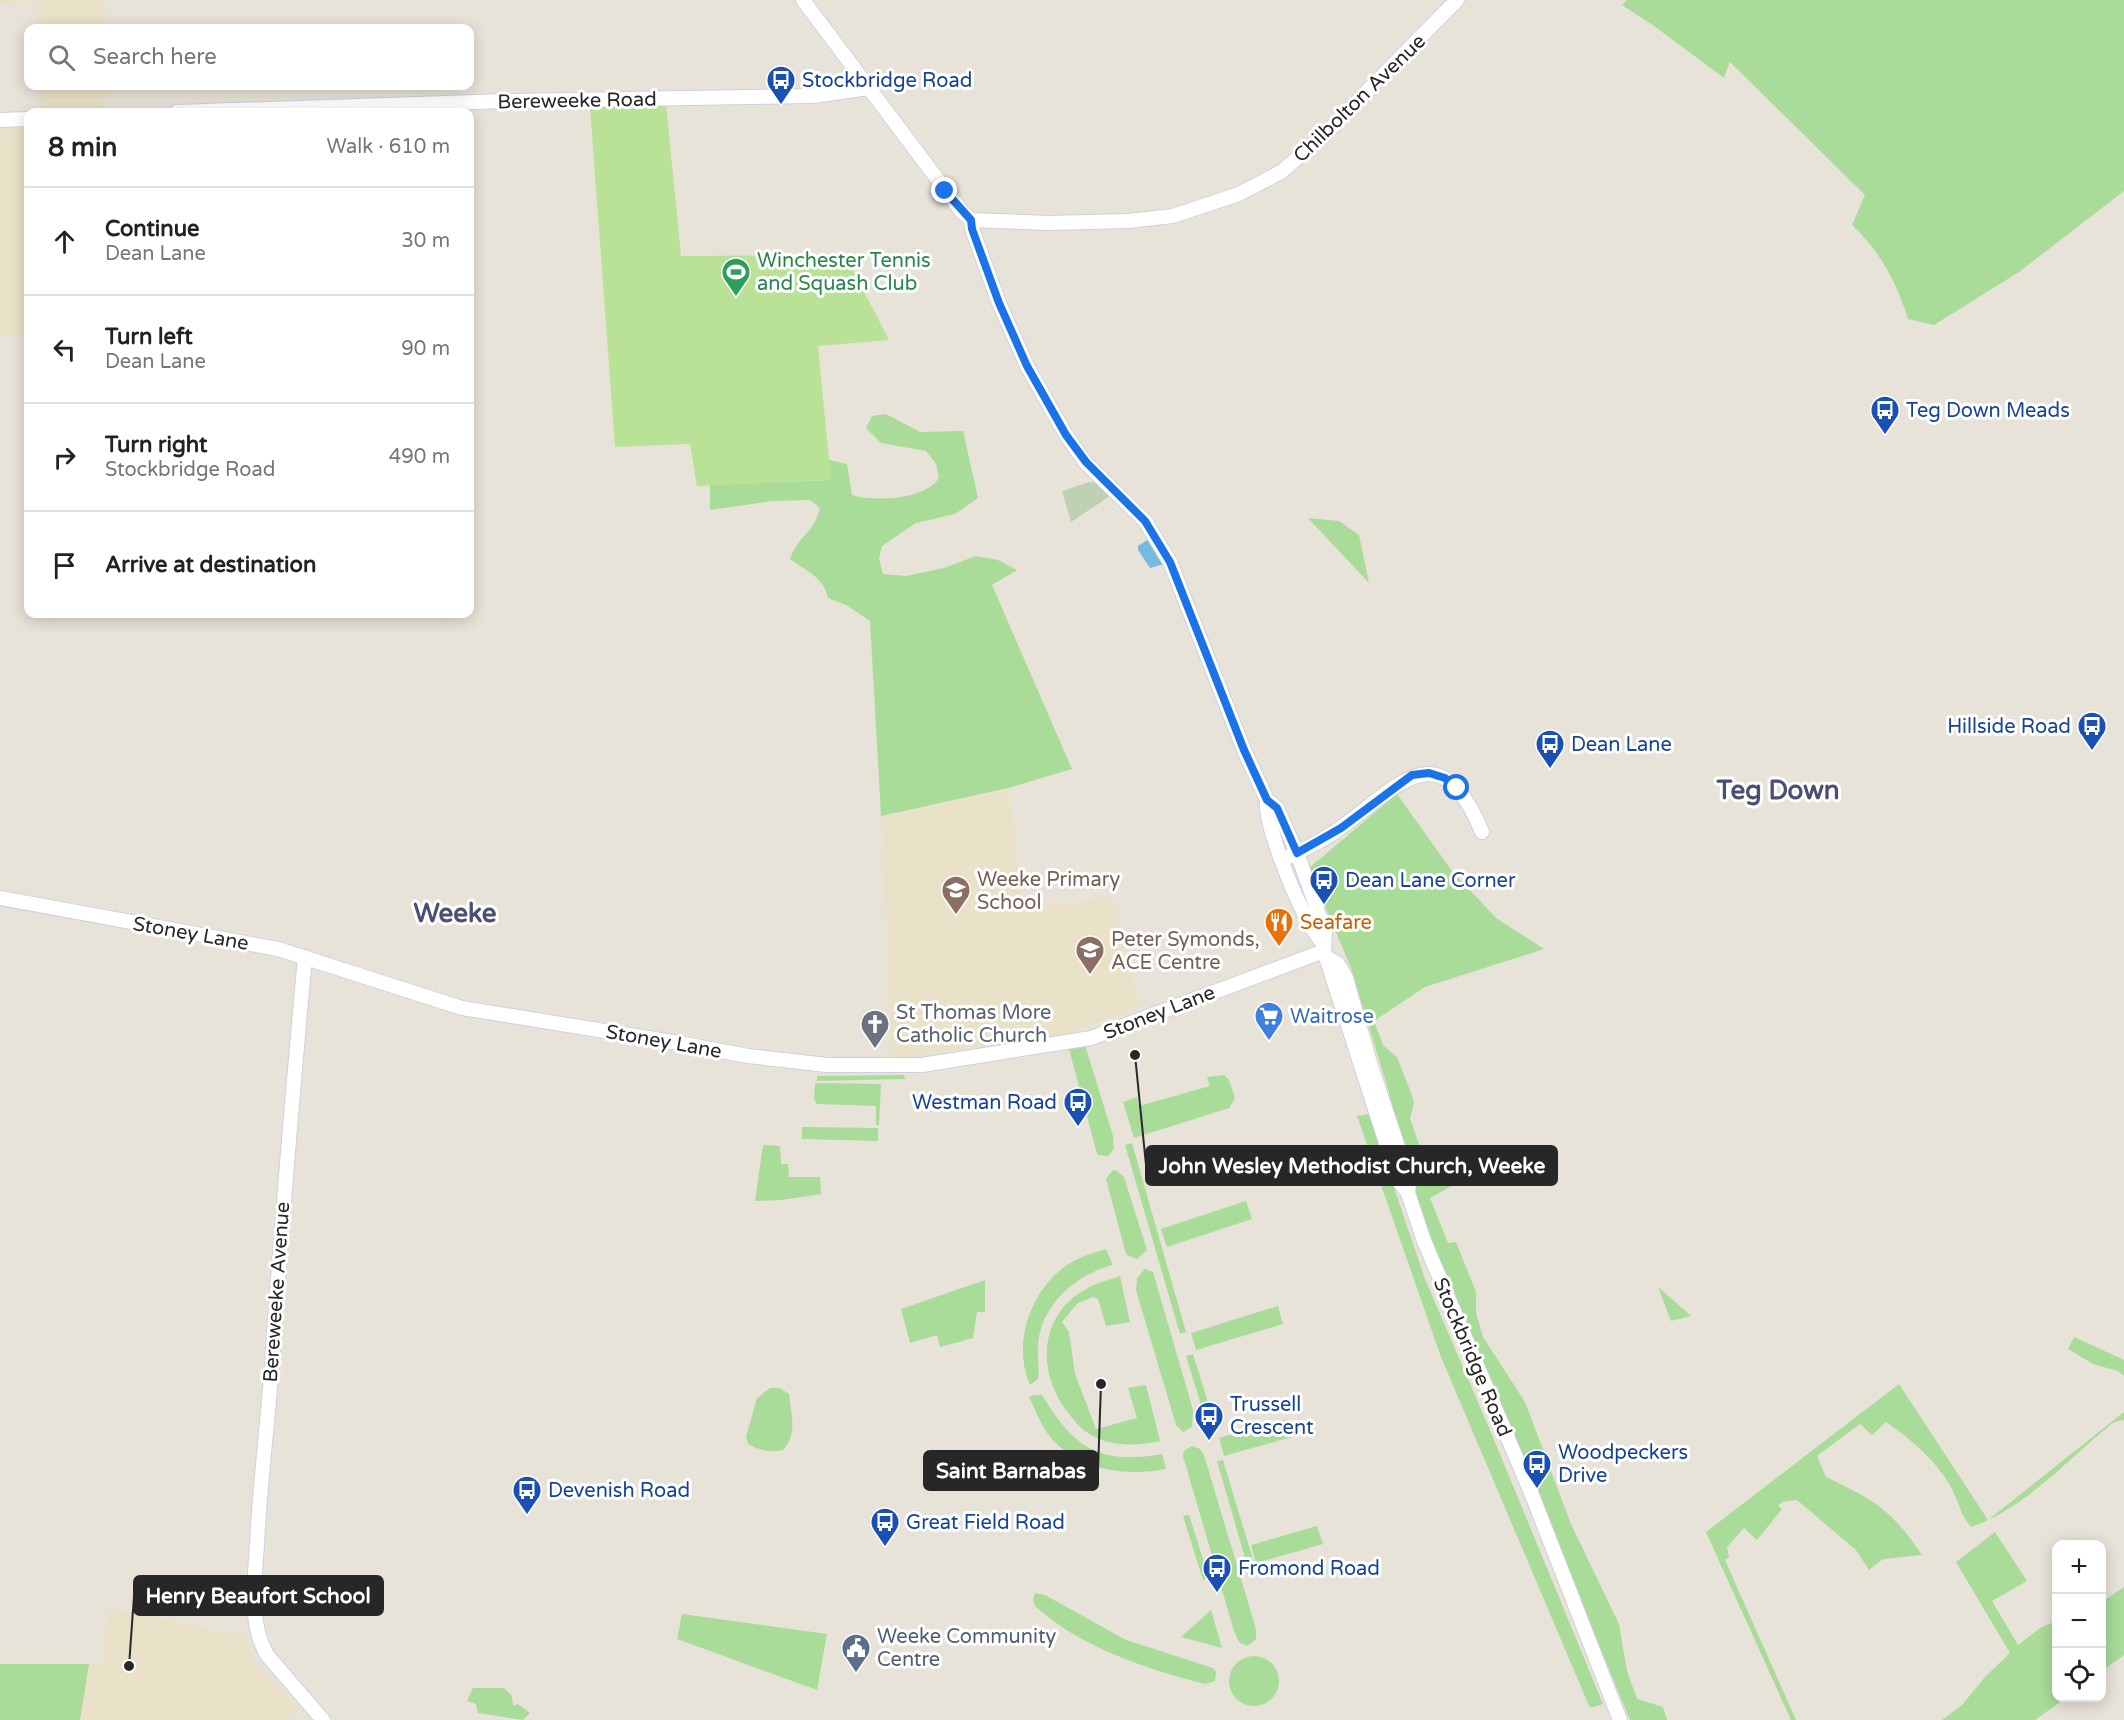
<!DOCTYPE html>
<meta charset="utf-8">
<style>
:root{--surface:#fff;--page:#f2f2f2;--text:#222;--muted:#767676;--line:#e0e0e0}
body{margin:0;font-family:"Varela Round",sans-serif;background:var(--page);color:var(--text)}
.controls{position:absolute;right:18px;bottom:18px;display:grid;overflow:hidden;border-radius:12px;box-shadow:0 3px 15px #0003}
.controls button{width:54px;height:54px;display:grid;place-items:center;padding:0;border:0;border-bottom:2px solid var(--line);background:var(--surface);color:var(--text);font:30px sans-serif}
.stop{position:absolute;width:18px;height:18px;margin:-14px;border:4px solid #1a73e8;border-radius:50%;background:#fff}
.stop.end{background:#1a73e8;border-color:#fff;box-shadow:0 2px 6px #0008}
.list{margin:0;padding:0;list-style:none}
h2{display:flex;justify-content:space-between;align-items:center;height:78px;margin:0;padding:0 24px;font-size:26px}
h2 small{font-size:20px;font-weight:400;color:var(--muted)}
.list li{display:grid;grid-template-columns:39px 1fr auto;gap:18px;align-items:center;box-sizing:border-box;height:108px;padding:0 24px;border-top:2px solid var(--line)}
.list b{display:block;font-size:22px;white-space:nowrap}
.list p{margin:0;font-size:20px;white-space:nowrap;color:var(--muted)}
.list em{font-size:20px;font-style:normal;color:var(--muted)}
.icon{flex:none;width:33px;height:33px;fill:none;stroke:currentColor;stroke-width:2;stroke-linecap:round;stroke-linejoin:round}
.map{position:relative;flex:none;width:2124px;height:1720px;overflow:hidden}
.search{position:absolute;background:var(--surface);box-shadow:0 3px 15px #0003;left:24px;top:24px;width:450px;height:66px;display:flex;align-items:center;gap:15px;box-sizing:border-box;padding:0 21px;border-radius:12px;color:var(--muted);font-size:22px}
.panel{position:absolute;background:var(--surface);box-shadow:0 3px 15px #0003;left:24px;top:108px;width:450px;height:510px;border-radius:12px}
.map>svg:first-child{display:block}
</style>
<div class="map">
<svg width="2124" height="1720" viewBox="0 0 2124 1720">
<rect width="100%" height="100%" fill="#e8e3d9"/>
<path fill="#e9e2c9" d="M 0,0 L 105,0 L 106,28 L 39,28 L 38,2 L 0,4 Z
M 40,86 L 107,86 L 107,112 L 41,112 Z
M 28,128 L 28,336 L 0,335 L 0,129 Z
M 1008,788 L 1025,905 L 1112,898 L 1140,1006 L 1068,1035 L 891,1058 L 881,816 Z
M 109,1609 L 243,1635 L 260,1668 L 299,1707 L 286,1720 L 0,1720 L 0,1664 L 102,1663 Z"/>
<path fill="#a9db99" d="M 1627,0 L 2124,0 L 2124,191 L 2019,272 L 1934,325 L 1908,319 C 1897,283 1880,251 1852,225 L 1865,195 L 1730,62 L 1724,78 L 1654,26 L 1622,5 Z
M 886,414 L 920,432 L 963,431 L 978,498 L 955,514 L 916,523 L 882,546 L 879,559 L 883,574 L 906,576 L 944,568 L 976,556 L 998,560 L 1017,570 L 992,585 L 1072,769 L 1008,788 L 881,816 L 870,621 L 846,605 L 828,598 C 824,577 806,571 790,559 C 799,534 814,534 820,508 L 810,500 L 773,501 L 710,510 L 710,485 L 831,480 L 829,460 L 847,464 L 852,495 C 875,502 925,500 939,478 L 936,464 L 926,451 L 881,443 L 866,428 L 872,416 Z
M 1308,518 L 1339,521 L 1359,535 L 1369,583 Z
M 1397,794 L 1452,871 L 1496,918 L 1544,949 L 1425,987 L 1374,1021 L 1383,1045 L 1397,1057 L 1411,1093 L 1414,1103 L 1410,1118 L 1425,1162 L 1437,1170 L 1450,1173 L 1459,1182 L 1430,1198 L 1448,1243 L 1456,1242 L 1476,1292 L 1476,1313 L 1483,1337 L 1525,1402 L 1571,1524 L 1619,1624 L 1627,1671 L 1637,1699 L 1663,1707 L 1667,1720 L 1630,1720 L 1559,1548 L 1541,1498 L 1435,1248 L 1413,1190 L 1389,1092 L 1351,968 L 1309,868 Z
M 1085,1045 L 1113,1136 L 1114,1149 L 1108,1156 L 1098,1155 L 1096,1150 L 1069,1049 Z
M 904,1075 L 905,1079 L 817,1081 L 817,1076 Z
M 1224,1075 L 1229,1080 L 1235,1098 L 1229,1108 L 1134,1138 L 1123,1102 L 1137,1097 L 1139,1106 L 1210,1086 L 1207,1077 Z
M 815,1083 L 881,1084 L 879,1125 L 876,1125 L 876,1106 L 817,1104 L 814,1099 Z
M 1369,1114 L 1425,1279 L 1490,1430 L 1603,1704 L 1590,1708 L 1441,1357 L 1357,1116 Z
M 802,1127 L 878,1128 L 878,1141 L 802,1139 Z
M 1132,1143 L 1186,1332 L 1180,1334 L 1125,1145 Z
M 763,1145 L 780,1146 L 781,1164 L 788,1164 L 789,1177 L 820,1177 L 821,1194 L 782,1200 L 755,1201 Z
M 1116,1170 L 1124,1177 L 1147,1250 L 1137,1259 L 1127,1255 L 1125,1250 L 1106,1179 L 1112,1171 Z
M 1246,1201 L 1252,1219 L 1167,1247 L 1161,1229 Z
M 1106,1249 L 1113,1265 C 1079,1273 1045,1302 1039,1337 C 1036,1350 1040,1365 1038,1379 L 1030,1385 C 1012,1343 1030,1291 1067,1265 C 1079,1257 1093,1253 1106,1249 Z
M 1145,1269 L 1153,1272 L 1193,1410 L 1192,1427 L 1183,1432 L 1176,1425 L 1136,1290 L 1137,1278 Z
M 1120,1276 L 1130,1322 L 1106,1326 L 1098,1299 L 1093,1297 L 1078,1303 L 1062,1322 L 1069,1332 L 1075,1374 L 1096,1429 L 1137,1418 L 1128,1388 L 1146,1385 L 1160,1441 C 1137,1446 1115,1447 1093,1436 C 1083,1431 1076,1423 1069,1414 C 1037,1375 1037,1316 1086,1289 C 1096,1283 1109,1280 1120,1276 Z
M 985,1280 L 985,1312 L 977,1312 L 973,1338 L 940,1347 L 937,1335 L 910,1343 L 901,1309 Z
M 1658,1287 L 1691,1316 L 1671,1321 Z
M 1278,1306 L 1283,1324 L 1196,1350 L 1191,1333 Z
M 2074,1337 L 2124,1360 L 2124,1376 L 2118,1371 L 2093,1364 L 2068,1349 Z
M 1193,1354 L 1214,1422 L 1207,1424 L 1186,1356 Z
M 1899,1384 L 1988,1520 L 2124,1412 L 2124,1420 L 2114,1422 C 2070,1457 2025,1509 1971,1527 C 1961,1516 1959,1503 1952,1489 C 1937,1461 1912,1440 1886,1422 L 1872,1435 L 1860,1424 L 1817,1456 L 1826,1477 C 1874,1500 1891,1509 1922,1555 L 1883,1559 L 1869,1570 L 1856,1550 L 1797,1500 L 1782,1502 L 1778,1506 L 1782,1509 L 1757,1540 L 1744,1528 L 1727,1547 L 1729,1557 L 1725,1560 L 1796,1720 L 1791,1720 L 1706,1532 Z
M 770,1388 L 780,1388 L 789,1394 C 791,1414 798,1434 783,1450 C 772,1453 758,1450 748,1444 L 746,1437 L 757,1398 Z
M 1034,1395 L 1042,1395 C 1074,1448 1099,1465 1162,1454 L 1166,1469 C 1125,1477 1075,1470 1048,1434 C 1040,1423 1035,1409 1029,1397 Z
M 1287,1419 L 1292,1437 L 1224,1456 L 1219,1438 Z
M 1192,1446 L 1200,1449 L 1204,1455 L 1256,1629 L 1256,1639 L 1247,1646 L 1239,1642 L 1234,1631 L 1183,1456 L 1184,1451 Z
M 1223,1460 L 1254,1563 L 1247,1565 L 1217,1461 Z
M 1189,1515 L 1209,1578 L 1203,1580 L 1183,1516 Z
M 1317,1526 L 1323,1544 L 1256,1563 L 1251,1545 Z
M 1995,1532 L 2027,1581 L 1992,1601 L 2018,1645 L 2040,1628 L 2056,1621 L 2056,1698 L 2066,1698 L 2035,1720 L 1942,1720 L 1962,1705 L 1985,1677 L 2010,1653 L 1956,1562 Z
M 2124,1587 L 2124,1655 L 2102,1671 L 2102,1602 Z
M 1035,1593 L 1045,1595 L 1126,1640 L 1213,1668 L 1216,1672 L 1215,1681 L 1205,1684 C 1146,1669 1080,1647 1035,1606 L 1033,1600 Z
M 1211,1610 L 1222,1648 L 1181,1637 Z
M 682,1614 L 827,1634 L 817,1690 L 677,1639 Z
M1229 1681a25 25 0 1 1 50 0a25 25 0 1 1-50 0Z
M 0,1664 L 89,1664 L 80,1720 L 0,1720 Z
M 473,1688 L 504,1688 L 512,1696 L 513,1706 L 518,1704 L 530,1713 L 523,1720 L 478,1713 L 476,1704 L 467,1701 Z"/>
<path fill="#bed1b2" d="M 1089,482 L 1097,483 L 1110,496 L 1071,522 L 1062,491 Z"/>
<path fill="#bae296" d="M 666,104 L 681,256 L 845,255 L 889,340 L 818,346 L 831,480 L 697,486 L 690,444 L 615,447 L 590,107 Z"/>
<path fill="#74bae3" d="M 1149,539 L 1164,564 L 1150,568 L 1138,550 L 1138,546 Z"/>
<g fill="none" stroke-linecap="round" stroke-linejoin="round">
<g stroke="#cfd0df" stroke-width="16">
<path id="secondary" d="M 803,0 L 962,212 L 971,220 L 972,229 L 999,303 L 1027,366 L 1066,435 L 1085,462 L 1145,521 L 1170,562 L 1244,750 L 1267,800 L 1277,808 L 1297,853 L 1325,931 L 1324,951 L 1389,1152 L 1401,1184 L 1408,1193 L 1424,1241 L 1532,1495 L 1620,1720
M 177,112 L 505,101 L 814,96 L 868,88
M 0,120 L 28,119
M 971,220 L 1048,223 L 1128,221 L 1173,216 L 1239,194 L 1281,172 L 1322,137 L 1457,0
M 1267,800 C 1264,826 1304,925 1323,943
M 1282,860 C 1303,850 1324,840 1343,826 C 1404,781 1440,733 1482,832
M 0,898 L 278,949 L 462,1008 L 679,1043 L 748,1056 L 827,1065 L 922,1065 L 1091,1038 L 1324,951
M 305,957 C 293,1088 282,1218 273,1350 C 269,1414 260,1479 257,1544 C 255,1580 248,1622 267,1655 L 323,1720
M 1328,958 L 1338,964 L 1346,978 L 1370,1063 L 1409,1180 L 1408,1193"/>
</g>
<use href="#secondary" stroke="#fff" stroke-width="14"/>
</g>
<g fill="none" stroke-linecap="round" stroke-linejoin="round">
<path stroke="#1a73e8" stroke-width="8" d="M 945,191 L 971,220 L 972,229 L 999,303 L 1027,366 L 1066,435 L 1086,462 L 1145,521 L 1170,562 L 1244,750 L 1267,800 L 1277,808 L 1297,853 L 1341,828 L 1412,775 L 1429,773 L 1445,778 L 1457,788"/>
</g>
<defs>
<g id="bus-pin" transform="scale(1.5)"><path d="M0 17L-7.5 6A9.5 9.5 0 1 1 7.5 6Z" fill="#1a4fb4" stroke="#fff"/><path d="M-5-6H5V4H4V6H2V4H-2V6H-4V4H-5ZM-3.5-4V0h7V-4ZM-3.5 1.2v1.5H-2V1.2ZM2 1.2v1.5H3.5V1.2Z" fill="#fff"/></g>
<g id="stadium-pin" transform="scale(1.5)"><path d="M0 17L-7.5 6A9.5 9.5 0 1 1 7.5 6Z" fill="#2e9e5b" stroke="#fff"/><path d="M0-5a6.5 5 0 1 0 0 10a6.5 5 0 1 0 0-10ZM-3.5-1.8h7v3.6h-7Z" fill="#fff"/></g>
<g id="school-pin" transform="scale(1.5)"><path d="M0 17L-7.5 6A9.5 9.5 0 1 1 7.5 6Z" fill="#8d6e63" stroke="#fff"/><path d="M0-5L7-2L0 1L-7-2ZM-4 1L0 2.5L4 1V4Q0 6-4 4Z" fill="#fff"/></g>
<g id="restaurant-pin" transform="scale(1.5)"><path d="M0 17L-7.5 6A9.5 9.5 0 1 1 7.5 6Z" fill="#e8710a" stroke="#fff"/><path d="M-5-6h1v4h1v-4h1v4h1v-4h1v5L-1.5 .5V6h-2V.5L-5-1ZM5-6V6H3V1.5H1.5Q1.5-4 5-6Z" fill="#fff"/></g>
<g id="university-pin" transform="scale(1.5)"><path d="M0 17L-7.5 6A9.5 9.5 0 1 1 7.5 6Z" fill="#8d6e63" stroke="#fff"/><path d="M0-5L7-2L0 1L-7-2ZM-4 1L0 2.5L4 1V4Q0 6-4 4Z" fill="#fff"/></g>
<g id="supermarket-pin" transform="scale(1.5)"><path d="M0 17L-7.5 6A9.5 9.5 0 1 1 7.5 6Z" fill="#3f7fe0" stroke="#fff"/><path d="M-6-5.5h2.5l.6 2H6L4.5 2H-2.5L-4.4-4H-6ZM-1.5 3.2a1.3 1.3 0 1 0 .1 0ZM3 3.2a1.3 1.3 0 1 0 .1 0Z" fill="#fff"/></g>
<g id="church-pin" transform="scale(1.5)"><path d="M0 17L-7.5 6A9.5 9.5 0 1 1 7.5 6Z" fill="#6b7280" stroke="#fff"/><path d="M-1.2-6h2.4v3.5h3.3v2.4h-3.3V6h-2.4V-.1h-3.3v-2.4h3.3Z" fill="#fff"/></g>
<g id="civic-pin" transform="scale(1.5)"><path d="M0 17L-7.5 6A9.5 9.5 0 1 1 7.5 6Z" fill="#5c6f8a" stroke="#fff"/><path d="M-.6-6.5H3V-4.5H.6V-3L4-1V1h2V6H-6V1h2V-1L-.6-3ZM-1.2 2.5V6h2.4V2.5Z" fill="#fff"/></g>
</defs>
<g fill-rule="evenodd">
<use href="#bus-pin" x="781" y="80"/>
<use href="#stadium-pin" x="736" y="272"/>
<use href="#bus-pin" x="1885" y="410"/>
<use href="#bus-pin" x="2092" y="726"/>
<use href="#bus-pin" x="1550" y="744"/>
<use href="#bus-pin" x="1324" y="880"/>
<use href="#school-pin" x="956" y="890"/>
<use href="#restaurant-pin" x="1279" y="922"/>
<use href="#university-pin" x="1090" y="950"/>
<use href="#supermarket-pin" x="1269" y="1016"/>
<use href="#church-pin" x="875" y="1024"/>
<use href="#bus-pin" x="1078" y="1102"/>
<use href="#bus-pin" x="1209" y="1416"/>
<use href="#bus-pin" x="1537" y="1464"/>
<use href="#bus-pin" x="527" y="1490"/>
<use href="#bus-pin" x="885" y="1522"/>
<use href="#bus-pin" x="1217" y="1568"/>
<use href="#civic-pin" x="856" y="1648"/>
</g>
<g text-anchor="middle" stroke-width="6" stroke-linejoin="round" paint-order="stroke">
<g font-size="20" fill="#164399" stroke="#fff" text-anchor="start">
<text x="802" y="87">Stockbridge Road</text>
<text x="1906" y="417">Teg Down Meads</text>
<text x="2071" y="733" text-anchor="end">Hillside Road</text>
<text x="1571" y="751">Dean Lane</text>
<text x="1345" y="887">Dean Lane Corner</text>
<text x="1057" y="1109" text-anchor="end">Westman Road</text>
<text x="1230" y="1411">Trussell<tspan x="1230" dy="23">Crescent</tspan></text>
<text x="1558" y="1459">Woodpeckers<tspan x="1558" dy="23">Drive</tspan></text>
<text x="548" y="1497">Devenish Road</text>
<text x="906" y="1529">Great Field Road</text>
<text x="1238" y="1575">Fromond Road</text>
</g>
<g font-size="20" fill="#272727" stroke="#fff">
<text transform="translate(1359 98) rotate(-44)" y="7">Chilbolton Avenue</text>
<text transform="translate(577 100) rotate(-1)" y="7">Bereweeke Road</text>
<text transform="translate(191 933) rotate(10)" y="7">Stoney Lane</text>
<text transform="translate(1159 1012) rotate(-21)" y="7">Stoney Lane</text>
<text transform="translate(664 1041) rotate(10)" y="7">Stoney Lane</text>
<text transform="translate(276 1292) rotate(-86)" y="7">Bereweeke Avenue</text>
<text transform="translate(1473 1357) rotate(67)" y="7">Stockbridge Road</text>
</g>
<g font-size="20" fill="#27864d" stroke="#fff" text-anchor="start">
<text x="757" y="267">Winchester Tennis<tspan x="757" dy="23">and Squash Club</tspan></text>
</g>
<g font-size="20" fill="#785e54" stroke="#fff" text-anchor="start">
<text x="977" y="886">Weeke Primary<tspan x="977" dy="23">School</tspan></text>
<text x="1111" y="946">Peter Symonds,<tspan x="1111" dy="23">ACE Centre</tspan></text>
</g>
<g font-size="20" fill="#c56008" stroke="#fff" text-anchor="start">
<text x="1300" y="929">Seafare</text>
</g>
<g font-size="20" fill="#5b616d" stroke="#fff" text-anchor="start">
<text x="896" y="1019">St Thomas More<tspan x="896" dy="23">Catholic Church</tspan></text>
</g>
<g font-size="20" fill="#366cbe" stroke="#fff" text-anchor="start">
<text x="1290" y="1023">Waitrose</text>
</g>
<g font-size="20" fill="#4e5e75" stroke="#fff" text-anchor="start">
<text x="877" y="1643">Weeke Community<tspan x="877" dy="23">Centre</tspan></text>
</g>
<g font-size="26" font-weight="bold" fill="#4c4f73" stroke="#fff">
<text x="1778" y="799">Teg Down</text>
<text x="455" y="922">Weeke</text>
</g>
</g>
<path fill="none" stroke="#272727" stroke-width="2" d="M1135 1055L1146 1165M1101 1384L1098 1470M129 1666L134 1596"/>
<g fill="#272727" stroke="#fff" stroke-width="2">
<circle cx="1135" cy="1055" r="6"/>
<circle cx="1101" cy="1384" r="6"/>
<circle cx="129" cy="1666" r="6"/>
</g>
<g fill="#272727" stroke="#272727" stroke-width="2">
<rect x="1146" y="1146" width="411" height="39" rx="6"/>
<rect x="924" y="1451" width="174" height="39" rx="6"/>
<rect x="134" y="1576" width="249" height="39" rx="6"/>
</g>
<g font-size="21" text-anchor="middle" font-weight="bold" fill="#fff">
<text x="1352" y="1173">John Wesley Methodist Church, Weeke</text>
<text x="1011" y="1478">Saint Barnabas</text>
<text x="258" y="1603">Henry Beaufort School</text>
</g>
</svg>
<div class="controls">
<button>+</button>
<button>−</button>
<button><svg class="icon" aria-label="locate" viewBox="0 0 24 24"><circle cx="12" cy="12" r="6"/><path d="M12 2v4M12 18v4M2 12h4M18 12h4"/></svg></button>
</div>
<div class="stop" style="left:1457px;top:788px"></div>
<div class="stop end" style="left:945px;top:191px"></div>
<div class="search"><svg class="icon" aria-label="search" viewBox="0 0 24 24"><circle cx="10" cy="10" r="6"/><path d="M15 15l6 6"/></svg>Search here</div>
<section class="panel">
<h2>8 min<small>Walk · 610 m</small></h2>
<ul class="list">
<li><svg class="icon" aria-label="ahead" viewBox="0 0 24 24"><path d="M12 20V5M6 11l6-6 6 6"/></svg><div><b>Continue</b><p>Dean Lane</p></div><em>30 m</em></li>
<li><svg class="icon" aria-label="left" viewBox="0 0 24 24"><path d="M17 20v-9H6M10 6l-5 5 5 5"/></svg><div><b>Turn left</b><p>Dean Lane</p></div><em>90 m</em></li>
<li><svg class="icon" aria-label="right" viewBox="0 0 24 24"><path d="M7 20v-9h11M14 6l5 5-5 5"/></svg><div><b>Turn right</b><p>Stockbridge Road</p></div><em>490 m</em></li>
<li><svg class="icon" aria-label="arrive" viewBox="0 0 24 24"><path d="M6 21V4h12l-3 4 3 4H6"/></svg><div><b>Arrive at destination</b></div></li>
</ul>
</section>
</div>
